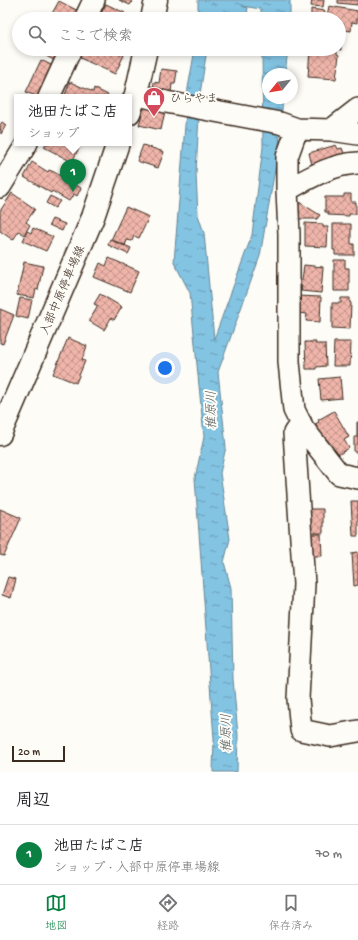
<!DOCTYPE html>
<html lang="ja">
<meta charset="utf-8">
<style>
:root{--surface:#fff;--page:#f6f6f6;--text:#202124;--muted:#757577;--line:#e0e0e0;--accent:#0b8043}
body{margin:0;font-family:"Gochi Hand","Klee One",sans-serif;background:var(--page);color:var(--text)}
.compass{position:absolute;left:262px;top:68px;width:36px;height:36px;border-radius:50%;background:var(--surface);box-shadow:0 2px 6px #0003;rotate:240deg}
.scale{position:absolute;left:12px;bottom:10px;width:53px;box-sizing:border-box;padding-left:4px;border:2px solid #3b2a1e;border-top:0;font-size:11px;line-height:14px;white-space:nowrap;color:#3b2a1e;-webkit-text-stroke:3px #fdfcf7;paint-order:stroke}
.you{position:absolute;left:165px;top:368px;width:14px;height:14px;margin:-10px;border:3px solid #fff;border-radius:50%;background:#1a73e8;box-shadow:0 0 0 6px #1a73e833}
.badge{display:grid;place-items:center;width:26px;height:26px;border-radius:50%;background:var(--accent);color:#fff;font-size:13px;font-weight:700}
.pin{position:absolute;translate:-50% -33px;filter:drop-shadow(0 1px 2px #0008)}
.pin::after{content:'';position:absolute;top:21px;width:14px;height:12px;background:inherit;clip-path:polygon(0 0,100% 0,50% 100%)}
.popup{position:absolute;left:14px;top:94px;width:118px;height:52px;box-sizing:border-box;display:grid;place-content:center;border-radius:0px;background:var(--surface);filter:drop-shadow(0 1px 3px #0005);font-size:13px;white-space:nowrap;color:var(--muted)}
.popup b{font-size:15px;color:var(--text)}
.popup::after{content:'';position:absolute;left:50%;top:100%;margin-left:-8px;border:8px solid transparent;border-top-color:var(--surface)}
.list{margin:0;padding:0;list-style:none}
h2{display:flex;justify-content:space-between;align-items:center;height:52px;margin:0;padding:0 16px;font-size:17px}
h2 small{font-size:13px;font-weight:400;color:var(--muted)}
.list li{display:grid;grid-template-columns:26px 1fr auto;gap:12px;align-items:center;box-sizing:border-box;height:60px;padding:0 16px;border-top:1px solid var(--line)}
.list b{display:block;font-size:15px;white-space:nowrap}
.list p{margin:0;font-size:13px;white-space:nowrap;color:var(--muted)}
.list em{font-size:13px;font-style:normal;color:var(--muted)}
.icon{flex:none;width:22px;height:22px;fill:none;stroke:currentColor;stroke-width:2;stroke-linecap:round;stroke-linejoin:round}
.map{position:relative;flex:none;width:358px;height:772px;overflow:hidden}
.search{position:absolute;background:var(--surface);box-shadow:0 2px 6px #0003;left:12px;right:12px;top:12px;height:44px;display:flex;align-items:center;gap:10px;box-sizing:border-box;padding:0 14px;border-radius:22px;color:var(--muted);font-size:15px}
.sheet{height:112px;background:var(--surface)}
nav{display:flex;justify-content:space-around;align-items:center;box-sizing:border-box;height:56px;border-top:1px solid var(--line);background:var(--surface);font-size:11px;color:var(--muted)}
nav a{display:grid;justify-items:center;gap:2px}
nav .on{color:var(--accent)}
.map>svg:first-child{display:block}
</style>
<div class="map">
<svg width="358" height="772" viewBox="0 0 358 772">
<defs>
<pattern id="water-ripples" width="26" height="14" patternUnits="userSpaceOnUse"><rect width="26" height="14" fill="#83c4e3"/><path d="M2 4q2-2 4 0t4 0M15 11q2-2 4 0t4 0" fill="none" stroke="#6c9fb7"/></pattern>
<pattern id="building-cross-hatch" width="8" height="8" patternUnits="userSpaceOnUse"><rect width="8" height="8" fill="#efb5aa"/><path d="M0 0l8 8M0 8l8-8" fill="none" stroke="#c3938a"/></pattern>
</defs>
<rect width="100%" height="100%" fill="#fdfcf7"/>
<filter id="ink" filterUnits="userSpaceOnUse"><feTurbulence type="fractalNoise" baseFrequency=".025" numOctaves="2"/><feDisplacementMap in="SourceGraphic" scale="8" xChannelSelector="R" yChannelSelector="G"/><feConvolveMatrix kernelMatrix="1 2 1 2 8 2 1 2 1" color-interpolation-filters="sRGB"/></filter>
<g filter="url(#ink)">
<path fill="url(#water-ripples)" stroke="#668694" d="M 198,0 L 290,0 L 290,19 L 261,19 L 261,9 L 242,6 L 248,8 L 246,19 L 198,19 Z
M 195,49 L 207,49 L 200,94 L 196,174 L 198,215 L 204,233 L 214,339 L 252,235 L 263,147 L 262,49 L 288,49 L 285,74 L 268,74 L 268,98 L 283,98 L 279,146 L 260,256 L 218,372 L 226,447 L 220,473 L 230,539 L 224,562 L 231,588 L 233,679 L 238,735 L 237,772 L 213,772 L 214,739 L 195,478 L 204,437 L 190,293 L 174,262 L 188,88 Z"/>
<path fill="url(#building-cross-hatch)" stroke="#3b2a1e" d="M 119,0 L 133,0 L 130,5 Z
M 312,0 L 324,0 L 323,7 L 311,6 Z
M 338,0 L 358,0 L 358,5 L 338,3 Z
M 59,1 L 84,14 L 82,19 L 49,19 Z
M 106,4 L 125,13 L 122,19 L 98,19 Z
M 329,6 L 358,11 L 357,23 L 352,22 L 351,31 L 339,29 L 339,19 L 329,19 L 330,16 L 327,16 Z
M 311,9 L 325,11 L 324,19 L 311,19 Z
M 339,40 L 341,40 L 341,50 L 337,49 L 337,54 L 339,55 L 336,79 L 308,77 L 310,49 L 339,49 Z
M 84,49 L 110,49 L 124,55 L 115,74 L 80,58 Z
M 49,51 L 59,55 L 56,61 L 46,56 Z
M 41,60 L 57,68 L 44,97 L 38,97 L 26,92 Z
M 161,69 L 177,71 L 175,84 L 172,84 L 171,92 L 153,90 L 154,82 L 159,83 Z
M 70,82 L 93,92 L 94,88 L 108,95 L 107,97 L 64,97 Z
M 149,106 L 165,111 L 161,130 L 139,125 L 143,110 Z
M 2,122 L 6,125 L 1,134 L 0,125 Z
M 46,143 L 75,143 L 80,146 L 72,162 L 44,147 Z
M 143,145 L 164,152 L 158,168 L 137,161 Z
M 336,145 L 338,149 L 342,148 L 345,156 L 312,165 L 309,153 Z
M 32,162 L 48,172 L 49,170 L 54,172 L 81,188 L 77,196 L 74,194 L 69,201 L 52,191 L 51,193 L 24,177 Z
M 12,193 L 35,209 L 26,222 L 30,225 L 24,235 L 19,231 L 13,240 L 0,231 L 0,211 Z
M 344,194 L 351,194 L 351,202 L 356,202 L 356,214 L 349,214 L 349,216 L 328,215 L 328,212 L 325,212 L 325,197 L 344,197 Z
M 50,196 L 60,201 L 55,208 L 46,203 Z
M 299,202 L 320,215 L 317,219 L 292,219 L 291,215 Z
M 126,207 L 149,217 L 139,238 L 134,236 L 132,241 L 127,240 L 125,246 L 111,240 Z
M 52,219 L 65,224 L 62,231 L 49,225 Z
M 305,223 L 323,224 L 323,227 L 328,227 L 327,247 L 305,246 Z
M 333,224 L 351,224 L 351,244 L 354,244 L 354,255 L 335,255 L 335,250 L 333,250 Z
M 33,228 L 53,237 L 46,251 L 23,241 L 27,231 L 31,233 Z
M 110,239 L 131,248 L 128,254 L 108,245 Z
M 109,258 L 139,271 L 130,292 L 94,277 L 100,263 L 106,266 Z
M 334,260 L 345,260 L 345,268 L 349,268 L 349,291 L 334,291 Z
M 24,262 L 43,266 L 38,290 L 36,289 L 34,298 L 17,295 Z
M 304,265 L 323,267 L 321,293 L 301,291 L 302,286 L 299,286 L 300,280 L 302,280 Z
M 100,294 L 122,307 L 114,320 L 111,318 L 104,330 L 89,321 L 98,306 L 94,304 Z
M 298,296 L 321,297 L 320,322 L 306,321 L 307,314 L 298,313 Z
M 20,298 L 32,300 L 28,319 L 16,316 Z
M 341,298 L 350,298 L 350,303 L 351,303 L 350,329 L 332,328 L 332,303 L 341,303 Z
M 0,309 L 14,315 L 3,344 L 0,343 Z
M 68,338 L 87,346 L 82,360 L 85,361 L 76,383 L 53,374 Z
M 305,342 L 316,342 L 315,344 L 325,344 L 326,366 L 316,367 L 316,369 L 306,369 Z
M 334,342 L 351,342 L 350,366 L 333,366 Z
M 340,377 L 342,398 L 321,400 L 319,379 Z
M 334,411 L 349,437 L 344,440 L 349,448 L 335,457 L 315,424 L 319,422 L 318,420 Z
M 357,422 L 358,422 L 358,470 L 358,452 L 354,452 L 354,437 L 357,437 Z
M 351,501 L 358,501 L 358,536 L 353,536 Z
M 0,509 L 21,518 L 4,556 L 0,555 Z
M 309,509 L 323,509 L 323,533 L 310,533 Z
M 311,534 L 321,534 L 322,556 L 311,556 Z
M 358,552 L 358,585 L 354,586 L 352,553 Z
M 8,577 L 16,579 L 11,598 L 2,595 Z"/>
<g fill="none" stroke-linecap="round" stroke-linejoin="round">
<g stroke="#3b2a1e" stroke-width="24">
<path id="street" d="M 85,19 L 94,0
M 136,94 L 166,102 L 280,123 L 297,129 L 287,157 L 287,190 L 289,234 L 289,362 L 294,410 L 303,428 L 339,474 L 358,478
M 49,97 L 71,49
M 297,129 L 331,130 L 358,134
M 331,130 L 358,109
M 0,187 L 27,143
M 287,190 C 309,178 332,164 358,163
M 301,423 L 294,433 L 304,584 L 298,699 L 301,730 L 330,736 L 358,731"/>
</g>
<g stroke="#3b2a1e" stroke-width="25">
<path id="secondary" d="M 152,19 L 156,0
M 129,113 L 136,94 L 146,49
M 0,434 L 93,217 L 118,143"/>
</g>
<use href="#street" stroke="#fdfcf7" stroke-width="21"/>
<use href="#secondary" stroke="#fdfcf7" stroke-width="22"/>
</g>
</g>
<defs>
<g id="shop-pin" transform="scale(1.15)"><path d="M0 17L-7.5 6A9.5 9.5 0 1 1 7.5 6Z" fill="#d1495b" stroke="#fdfcf7"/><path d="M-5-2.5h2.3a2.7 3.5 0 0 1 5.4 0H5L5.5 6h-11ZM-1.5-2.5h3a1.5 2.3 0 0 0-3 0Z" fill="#fff"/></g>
</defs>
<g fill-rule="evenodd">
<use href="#shop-pin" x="154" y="98"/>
</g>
<g text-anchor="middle" stroke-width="4" stroke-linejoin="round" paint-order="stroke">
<g font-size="12" fill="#3b2a1e" stroke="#fdfcf7" text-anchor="start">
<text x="170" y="102">ひらやま</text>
</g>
<g font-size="12" fill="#3b2a1e" stroke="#fdfcf7">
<text transform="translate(62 290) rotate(-67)" y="4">入部中原停車場線</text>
</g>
<g font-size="13" font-style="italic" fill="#515859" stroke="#fdfcf7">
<text transform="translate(210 410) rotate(-91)" y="5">椎原川</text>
<text transform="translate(225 733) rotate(-91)" y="5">椎原川</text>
</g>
</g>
</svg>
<svg class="compass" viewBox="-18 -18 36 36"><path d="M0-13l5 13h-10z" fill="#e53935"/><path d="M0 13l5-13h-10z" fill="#757577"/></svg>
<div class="scale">20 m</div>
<div class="you"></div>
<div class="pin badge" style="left:73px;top:192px">1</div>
<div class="popup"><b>池田たばこ店</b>ショップ</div>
<div class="search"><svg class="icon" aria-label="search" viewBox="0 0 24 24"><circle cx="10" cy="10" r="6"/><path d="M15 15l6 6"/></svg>ここで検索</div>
</div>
<section class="sheet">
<h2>周辺<small></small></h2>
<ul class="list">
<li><span class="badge">1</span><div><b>池田たばこ店</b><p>ショップ · 入部中原停車場線</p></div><em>70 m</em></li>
</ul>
</section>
<nav>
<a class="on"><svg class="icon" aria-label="map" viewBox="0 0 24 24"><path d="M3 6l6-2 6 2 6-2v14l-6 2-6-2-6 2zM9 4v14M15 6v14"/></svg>地図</a>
<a><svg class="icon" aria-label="directions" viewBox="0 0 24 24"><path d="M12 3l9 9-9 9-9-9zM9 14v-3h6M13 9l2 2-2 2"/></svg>経路</a>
<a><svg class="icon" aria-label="saved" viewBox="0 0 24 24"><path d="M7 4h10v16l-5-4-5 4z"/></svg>保存済み</a>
</nav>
